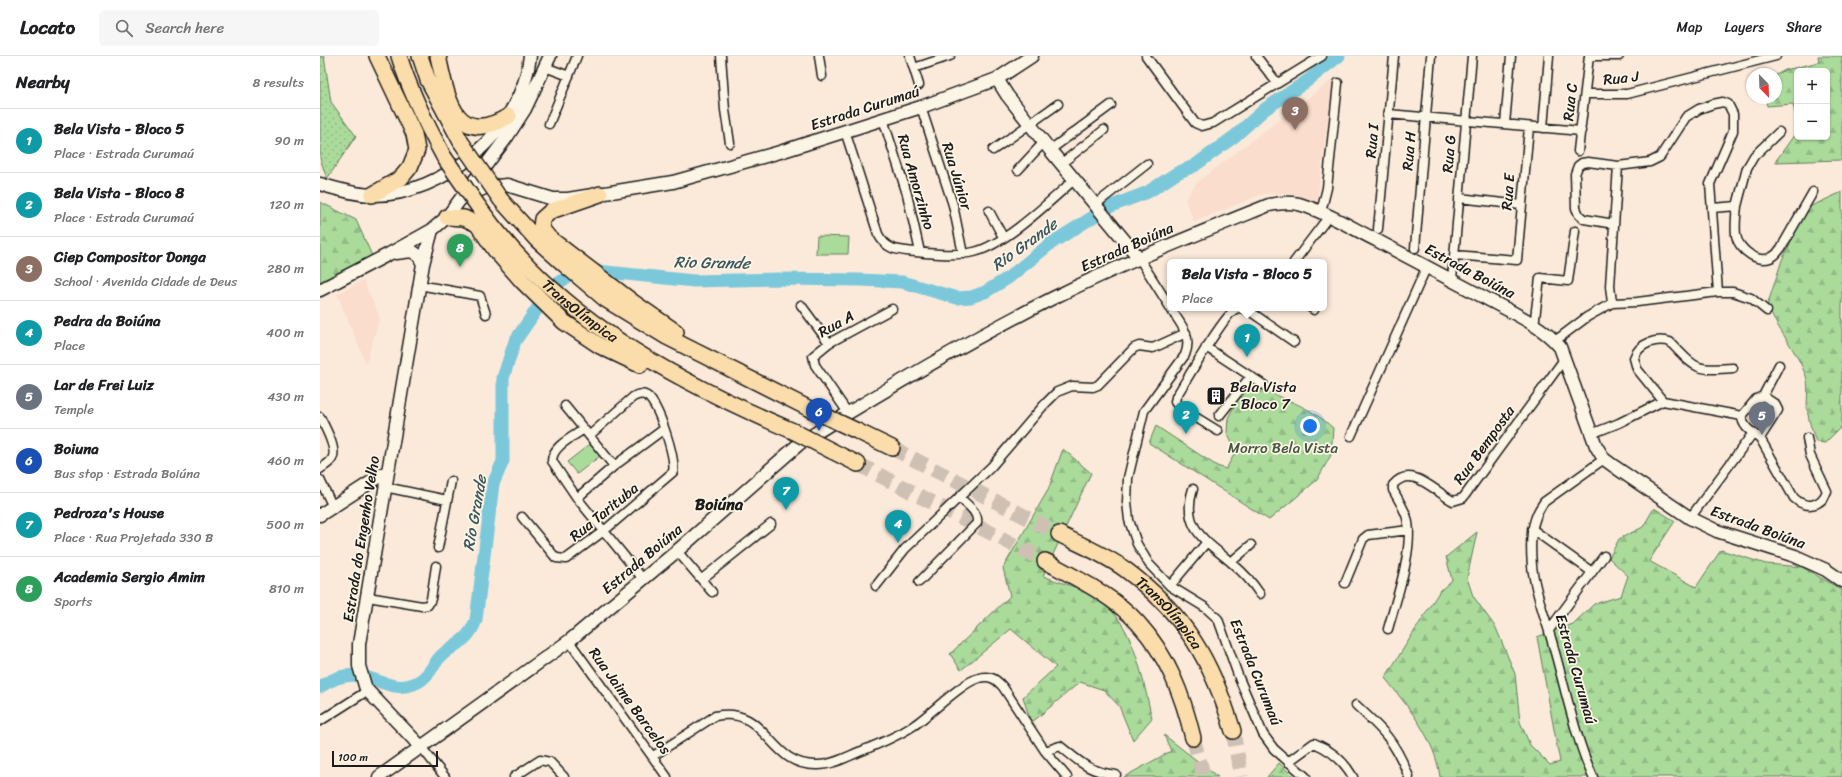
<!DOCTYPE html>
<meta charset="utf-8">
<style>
:root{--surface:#fff;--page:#f6f6f6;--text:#202124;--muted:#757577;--line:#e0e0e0;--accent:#1c1c1c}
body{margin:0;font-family:Sriracha,sans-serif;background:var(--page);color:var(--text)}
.controls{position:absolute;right:12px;top:12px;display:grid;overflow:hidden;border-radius:6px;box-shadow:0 1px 3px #0004}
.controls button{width:36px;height:36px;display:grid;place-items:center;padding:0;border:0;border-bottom:1px solid var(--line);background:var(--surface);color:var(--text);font:20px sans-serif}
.compass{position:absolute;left:1426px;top:12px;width:36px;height:36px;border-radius:50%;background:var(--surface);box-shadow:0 1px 3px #0004;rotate:157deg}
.scale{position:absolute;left:12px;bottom:10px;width:106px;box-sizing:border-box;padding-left:4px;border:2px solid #1c1c1c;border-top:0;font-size:11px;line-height:14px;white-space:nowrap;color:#1c1c1c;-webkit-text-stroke:3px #fcf5e5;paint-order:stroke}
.you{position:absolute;left:990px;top:370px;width:14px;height:14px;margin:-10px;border:3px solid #fff;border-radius:50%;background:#1a73e8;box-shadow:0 0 0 6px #1a73e833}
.badge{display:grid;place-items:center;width:26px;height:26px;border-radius:50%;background:var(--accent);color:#fff;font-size:13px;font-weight:700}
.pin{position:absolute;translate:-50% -33px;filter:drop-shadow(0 1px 2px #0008)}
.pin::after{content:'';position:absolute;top:21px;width:14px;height:12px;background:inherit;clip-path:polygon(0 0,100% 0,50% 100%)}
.popup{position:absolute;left:847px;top:203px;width:160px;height:52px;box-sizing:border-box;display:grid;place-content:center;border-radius:6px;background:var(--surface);filter:drop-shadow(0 1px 3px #0005);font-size:13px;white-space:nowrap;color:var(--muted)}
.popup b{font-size:15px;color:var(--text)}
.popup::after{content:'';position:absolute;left:50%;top:100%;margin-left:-8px;border:8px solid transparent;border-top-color:var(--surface)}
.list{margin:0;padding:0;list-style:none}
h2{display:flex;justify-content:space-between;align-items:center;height:52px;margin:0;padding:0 16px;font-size:17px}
h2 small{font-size:13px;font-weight:400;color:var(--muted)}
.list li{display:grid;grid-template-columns:26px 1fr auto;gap:12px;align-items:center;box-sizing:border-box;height:64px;padding:0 16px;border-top:1px solid var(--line)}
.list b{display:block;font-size:15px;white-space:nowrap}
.list p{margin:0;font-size:13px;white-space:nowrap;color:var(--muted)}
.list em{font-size:13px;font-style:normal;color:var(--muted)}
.icon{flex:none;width:22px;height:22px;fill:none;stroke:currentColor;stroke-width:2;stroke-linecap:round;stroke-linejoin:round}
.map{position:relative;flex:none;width:1522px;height:721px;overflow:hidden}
header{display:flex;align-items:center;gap:24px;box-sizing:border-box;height:56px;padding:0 20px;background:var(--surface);border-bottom:1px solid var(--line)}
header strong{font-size:19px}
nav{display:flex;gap:22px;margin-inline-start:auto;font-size:14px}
.search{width:280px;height:36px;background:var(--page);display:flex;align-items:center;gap:10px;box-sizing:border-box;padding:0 14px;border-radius:6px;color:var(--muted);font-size:15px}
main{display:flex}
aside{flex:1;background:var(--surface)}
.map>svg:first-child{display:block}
</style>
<header>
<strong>Locato</strong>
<div class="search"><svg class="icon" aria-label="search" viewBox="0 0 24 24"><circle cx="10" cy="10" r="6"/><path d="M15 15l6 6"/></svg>Search here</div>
<nav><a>Map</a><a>Layers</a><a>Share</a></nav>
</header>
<main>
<aside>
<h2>Nearby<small>8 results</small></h2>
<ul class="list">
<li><span class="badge" style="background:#0f9aa8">1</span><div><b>Bela Vista - Bloco 5</b><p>Place · Estrada Curumaú</p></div><em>90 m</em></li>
<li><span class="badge" style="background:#0f9aa8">2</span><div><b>Bela Vista - Bloco 8</b><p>Place · Estrada Curumaú</p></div><em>120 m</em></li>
<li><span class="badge" style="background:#8d6e63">3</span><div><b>Ciep Compositor Donga</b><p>School · Avenida Cidade de Deus</p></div><em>280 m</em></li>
<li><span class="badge" style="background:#0f9aa8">4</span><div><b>Pedra da Boiúna</b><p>Place</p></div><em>400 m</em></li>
<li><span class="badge" style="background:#6b7280">5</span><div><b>Lar de Frei Luiz</b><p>Temple</p></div><em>430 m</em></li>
<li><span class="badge" style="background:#1a4fb4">6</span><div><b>Boiuna</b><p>Bus stop · Estrada Boiúna</p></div><em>460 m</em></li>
<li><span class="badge" style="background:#0f9aa8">7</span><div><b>Pedroza's House</b><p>Place · Rua Projetada 330 B</p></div><em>500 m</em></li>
<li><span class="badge" style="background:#2e9e5b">8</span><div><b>Academia Sergio Amim</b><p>Sports</p></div><em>810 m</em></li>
</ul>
</aside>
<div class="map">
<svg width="1522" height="721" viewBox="0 0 1522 721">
<defs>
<pattern id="grass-dots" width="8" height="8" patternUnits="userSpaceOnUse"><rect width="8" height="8" fill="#aadb9b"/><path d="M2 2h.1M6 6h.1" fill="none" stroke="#92bb85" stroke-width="1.8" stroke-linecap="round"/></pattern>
<pattern id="forest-firs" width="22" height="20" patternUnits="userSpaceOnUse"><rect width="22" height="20" fill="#aadb9b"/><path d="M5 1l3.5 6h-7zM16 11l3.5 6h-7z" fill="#92bb85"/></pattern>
</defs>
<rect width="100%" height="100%" fill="#fbeada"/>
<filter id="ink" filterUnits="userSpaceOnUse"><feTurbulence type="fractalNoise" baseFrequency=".025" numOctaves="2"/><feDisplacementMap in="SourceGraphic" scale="8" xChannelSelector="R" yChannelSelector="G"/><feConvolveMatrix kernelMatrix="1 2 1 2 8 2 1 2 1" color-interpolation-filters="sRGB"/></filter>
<g filter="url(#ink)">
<path fill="#faddcd" d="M 1013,23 L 997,146 L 968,137 L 943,138 L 874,166 L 865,144 L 877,126 Z
M 43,224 L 60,261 L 46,308 L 17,238 Z"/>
<path fill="url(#grass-dots)" stroke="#637c5c" d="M 0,0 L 4,0 L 11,46 L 36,80 L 7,123 L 0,102 Z"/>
<path fill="url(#forest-firs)" stroke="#637c5c" d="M 1498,0 L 1522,0 L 1522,104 L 1455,106 L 1477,75 L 1477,81 L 1507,81 L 1507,15 L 1477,15 L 1477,66 L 1473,48 L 1447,50 L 1445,42 L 1456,42 L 1456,19 L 1465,14 L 1499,6 Z
M 1522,136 L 1522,370 L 1505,387 L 1496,386 C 1492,375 1488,363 1487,351 C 1487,341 1489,329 1486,320 C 1477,295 1458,274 1447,250 L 1462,204 L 1487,152 Z
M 0,146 L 36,164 L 53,202 L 0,227 Z
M 937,332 C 967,344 989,350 1013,372 L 1011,399 L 997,424 L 949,464 L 829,387 L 836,370 L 897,410 L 906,413 L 916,395 L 907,377 L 908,362 L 922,335 Z
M 743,393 L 771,417 L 723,520 C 738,526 755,530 769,537 C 814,560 821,618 832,662 L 813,684 L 799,650 L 784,634 L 760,626 L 711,667 L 703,641 L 736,611 L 691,573 L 641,614 L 630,598 L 690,540 L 683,512 L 728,434 Z
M 1334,452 L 1355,465 L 1329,505 L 1376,531 L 1401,494 L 1446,508 L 1482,511 L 1522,534 L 1522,721 L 1120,721 C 1115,682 1088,651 1065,622 L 1119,536 L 1132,524 L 1126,501 L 1157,476 L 1147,522 L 1153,540 L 1176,572 L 1195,618 L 1200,666 L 1210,689 L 1230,709 L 1240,706 L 1217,581 L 1253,568 L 1274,548 L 1301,540 L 1308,520 L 1289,502 L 1299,483 L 1323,471 Z
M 844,679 L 898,721 L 804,721 L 851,695 Z
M 959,707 L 974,721 L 947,721 Z"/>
<path fill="#aadb9b" stroke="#637c5c" d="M 497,180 L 529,181 L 528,198 L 496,198 Z
M 270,388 L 280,400 L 257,418 L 247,406 Z"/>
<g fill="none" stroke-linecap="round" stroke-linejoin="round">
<path stroke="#7cc8db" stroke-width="13" d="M 0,631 C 45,599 64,644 98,626 C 109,620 113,609 120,601 C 136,585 147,588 156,564 L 173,428 L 183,405 L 183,322 L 195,285 L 230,234 L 239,226 L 252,219 L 277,215 L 374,225 L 459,223 L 541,224 L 582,226 L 637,242 L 651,241 L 665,236 L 688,222 L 730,188 L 789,151 L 828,136 L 857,117 L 874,110 L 915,80 L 945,53 L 987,25 L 1019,0"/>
<path stroke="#cec1b4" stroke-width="15" stroke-dasharray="15 8" stroke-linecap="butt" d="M 572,392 L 739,478
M 538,408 L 725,505
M 913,675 L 921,721
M 873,682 L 884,721"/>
<g stroke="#1c1c1c" stroke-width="11">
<path id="street" d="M 401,0 L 405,54 L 410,87
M 499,0 L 502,20
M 590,0 L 599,29
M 826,0 L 875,67 L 882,70 L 893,67 L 1002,0
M 936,0 L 957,27
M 1274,0 L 1299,0
M 225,11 L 249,20
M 594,12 L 630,0
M 1265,38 L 1307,38 L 1456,0
M 601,51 L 633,149 L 643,198
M 1068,58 L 1261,75
M 563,63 L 587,138 L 600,196
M 229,68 L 257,0
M 1185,68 L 1191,0
M 1223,72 L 1229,0
M 525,75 L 558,178 C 567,195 578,194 596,196 C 615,198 636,200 654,196 C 685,189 731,144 755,123
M 673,94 L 738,48
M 730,94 L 791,49
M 1258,95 L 1269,0
M 742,107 L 784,74
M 698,114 L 724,86
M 1139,142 L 1201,149
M 776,148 L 827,108
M 1417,150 C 1416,159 1415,170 1416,179 C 1418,194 1441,211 1455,199 C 1457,198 1459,194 1461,192 L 1493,136
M 1392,152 L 1417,150 L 1427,112 L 1434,100 L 1459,76
M 669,155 L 683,181
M 1001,156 L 1007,132 L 1018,27
M 1294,168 L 1264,163 L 1259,159 L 1256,152 L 1255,118 L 1258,110 L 1262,107 L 1268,106 L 1298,110 L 1330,106 L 1340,101 L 1366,61 L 1379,53 L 1393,48 L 1403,46 L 1408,48 L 1413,58 L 1413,75 L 1390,128 L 1398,236
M 1058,173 L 1074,0
M 1095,192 L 1111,0
M 1134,199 L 1197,204 L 1209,71
M 819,202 L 850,251
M 974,206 L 1009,160
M 1132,223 L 1152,0
M 99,229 L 160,240 L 166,258
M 1292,247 L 1317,246 L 1398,236 L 1413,236 L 1431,242 L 1447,255
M 481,249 L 509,287
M 850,252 C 860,267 873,280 865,299 L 824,355 L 808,422 L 807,446 L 809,464 L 817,488 L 829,508 L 850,530 L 886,552 L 898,563 L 919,622 L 943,678 L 954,693 L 986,721
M 991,252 L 994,254
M 1214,270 L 1220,222 L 1248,225 L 1255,175
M 1235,285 L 1267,261 L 1292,247 L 1290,230 L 1298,110
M 886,291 L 944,329
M 1443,340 L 1455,348 L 1458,354 L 1440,382 C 1432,376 1422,371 1422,360 L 1436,343 Z
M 1443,340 L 1459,309
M 1343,345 L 1317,313 L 1314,302 C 1319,287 1336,282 1350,286 C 1376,313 1375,315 1413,312
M 245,350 L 294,410
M 528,357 L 495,309 L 493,300 L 509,287 L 572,253
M 899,360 L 930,321
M 0,361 C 4,369 18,394 12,403 C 10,407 4,410 0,413
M 264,373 C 253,381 232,390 232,405 L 257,442 L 323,523
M 898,375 L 859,351 L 855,346 L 856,341 C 864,328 906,256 916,253 C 919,251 924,253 928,254 L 974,286
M 1271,378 L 1299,367 L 1343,345 L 1422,360
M 1031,380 L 1107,210
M 1440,382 L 1474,442 C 1486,453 1501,451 1507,435 L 1490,399 L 1487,382
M 0,424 L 13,451
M 65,431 L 127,444
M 873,433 C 860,473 888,486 913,508 C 924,517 932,526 940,538
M 257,442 L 294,410 L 344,373
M 202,461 L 236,502 L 246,503 L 285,474 L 353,416 C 356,402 339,349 327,340 C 322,337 318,338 313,341 L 270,379
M 1370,462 L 1433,377
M 1212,473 L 1272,516
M 118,492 L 131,425
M 357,495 L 392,536
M 911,506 L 931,489
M 382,523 L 451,468
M 599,526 L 657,467 C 659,456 646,448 639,441
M 1025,527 L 1043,483 L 1048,479 L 1089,474
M 556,530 L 585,493 L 671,411 L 724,349 L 737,336 L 752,330 L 773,331 L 778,329 L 814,292 L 819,290 L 833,292 L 866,277
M 850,530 L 886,487
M 48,541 L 102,550 L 108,549 L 111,543 L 116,510
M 1068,573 C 1076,544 1095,490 1087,462 C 1084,452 1078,443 1073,434 L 1073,429 C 1091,407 1115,436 1133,445 L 1143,442 L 1245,302
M 1229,574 L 1284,500
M 249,585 L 347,721
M 1036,649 C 1064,675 1075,685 1089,721
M 0,665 L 47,635
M 102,692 L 125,721
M 725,695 L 740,690 C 761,707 768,715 796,719
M 333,700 L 395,660 C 449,649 447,711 498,709 C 514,709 530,699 544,694 C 561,687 578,680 593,670 C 610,659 642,626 659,622 C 670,619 676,623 683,631 L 725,695 L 747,721
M 968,706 L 994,687 C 1011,694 1024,705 1033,721
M 194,721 L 220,704 L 230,706 L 244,721
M 1273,721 C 1255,681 1246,635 1234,593 C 1227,565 1215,538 1212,510 C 1210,487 1210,465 1224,446 L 1284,403"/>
</g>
<g stroke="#1c1c1c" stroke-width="15">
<path id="secondary" d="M 677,23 L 687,39 L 730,94 L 819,202
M 0,128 C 16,133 34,138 51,139 C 124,141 203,72 210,0
M 143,142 L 167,131 L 187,129 L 233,143 L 248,143 L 353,126 L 460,96 L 601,51 L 677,23 L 712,0
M 76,197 L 92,195 L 99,200 L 103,208
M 0,234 L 69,198 L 112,174 L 127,161 L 187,81 L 205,53 L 230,0
M 0,459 L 68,415
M 102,692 L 46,633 L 39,610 L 39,588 L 103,208 L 112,174
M 59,721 L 249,585 L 357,495 L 479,388 L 499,375 C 575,328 653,282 733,242 C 803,207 877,178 949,149 C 960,147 972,145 982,149 C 1008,157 1032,172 1056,184 C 1094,204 1132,224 1169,244 C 1192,256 1224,271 1240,291 L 1276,390 L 1284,403 L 1295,411 L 1370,462 L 1397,475 L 1475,500 L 1506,514 L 1522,525"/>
</g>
<g stroke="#1c1c1c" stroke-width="18">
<g id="highway">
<path d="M 79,0 C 90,35 106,68 124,101"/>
<path d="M 100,0 L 108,24 L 141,86"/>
<path d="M 118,0 C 127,40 134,93 189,60"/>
<path d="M 280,138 L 231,155 L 222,163 L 221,172 L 229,182 L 314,247 L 356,276"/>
<path d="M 52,139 L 81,122 L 90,111 L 97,94 L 94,78 L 57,0"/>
<path d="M 181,144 L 217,184 L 245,209 L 285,243 L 347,281 L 488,352"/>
<path id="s1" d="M 158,150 C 236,261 351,323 473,375"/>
<path d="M 127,161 L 144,162 L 157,168 L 175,194 L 203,226 L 244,266 L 280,290 L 320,309"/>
<path d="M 537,375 L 572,392"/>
<path d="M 512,395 L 538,408"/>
<path id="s2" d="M 739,478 C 761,489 786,499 806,514 C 865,558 892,605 913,675"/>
<path d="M 725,505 C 756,522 794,540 818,567 C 848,600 863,640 873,682"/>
</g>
</g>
<use href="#street" stroke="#fcf5e5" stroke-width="8"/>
<use href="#secondary" stroke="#fcf5e5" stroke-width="12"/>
<use href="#highway" stroke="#fbddab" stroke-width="15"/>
<g stroke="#1c1c1c" stroke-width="18" stroke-linecap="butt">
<path id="highway-bridge" d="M 141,86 L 181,144
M 124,101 L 158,150
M 488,352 L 537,375
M 473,375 L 512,395"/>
</g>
<use href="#highway-bridge" stroke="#fbddab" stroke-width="15"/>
</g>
</g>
<defs>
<g id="building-square" transform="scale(1)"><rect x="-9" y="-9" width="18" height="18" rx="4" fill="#1c1c1c" stroke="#fcf5e5"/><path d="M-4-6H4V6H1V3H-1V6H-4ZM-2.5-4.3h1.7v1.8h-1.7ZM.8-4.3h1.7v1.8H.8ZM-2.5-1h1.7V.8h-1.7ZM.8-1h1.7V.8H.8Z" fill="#fff"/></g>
</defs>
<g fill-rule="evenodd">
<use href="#building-square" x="896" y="340"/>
</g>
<g text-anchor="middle" stroke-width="3.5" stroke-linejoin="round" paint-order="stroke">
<g font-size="15" fill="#1c1c1c" stroke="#fcf5e5">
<text transform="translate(1301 22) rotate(-6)" y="5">Rua J</text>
<text transform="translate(1250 46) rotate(-84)" y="5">Rua C</text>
<text transform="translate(545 52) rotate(-18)" y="5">Estrada Curumaú</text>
<text transform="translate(1052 85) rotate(-85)" y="5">Rua I</text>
<text transform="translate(1089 95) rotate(-85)" y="5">Rua H</text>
<text transform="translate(1129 98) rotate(-85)" y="5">Rua G</text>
<text transform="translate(637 120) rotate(73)" y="5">Rua Júnior</text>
<text transform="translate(596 126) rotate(74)" y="5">Rua Amorzinho</text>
<text transform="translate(1188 136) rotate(-85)" y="5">Rua E</text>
<text transform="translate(807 191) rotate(-24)" y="5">Estrada Boiúna</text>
<text transform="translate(1150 215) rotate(28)" y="5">Estrada Boiúna</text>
<text dy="5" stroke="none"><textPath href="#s1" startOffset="147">TransOlímpica</textPath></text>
<text transform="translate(516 268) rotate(-29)" y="5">Rua A</text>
<text transform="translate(1164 389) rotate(-54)" y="5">Rua Bemposta</text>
<text transform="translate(284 456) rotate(-39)" y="5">Rua Tarituba</text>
<text transform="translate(1438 471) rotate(20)" y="5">Estrada Boiúna</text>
<text transform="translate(41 483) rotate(-81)" y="5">Estrada do Engenho Velho</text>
<text transform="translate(322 503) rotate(-40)" y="5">Estrada Boiúna</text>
<text dy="5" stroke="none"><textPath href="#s2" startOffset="137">TransOlímpica</textPath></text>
<text transform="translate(1256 613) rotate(74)" y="5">Estrada Curumaú</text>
<text transform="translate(936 616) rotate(68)" y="5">Estrada Curumaú</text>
<text transform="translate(310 645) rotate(54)" y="5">Rua Jaime Barcelos</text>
</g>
<g font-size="15" fill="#1c1c1c" stroke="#fcf5e5" text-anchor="start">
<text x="910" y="336">Bela Vista<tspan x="910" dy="17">- Bloco 7</tspan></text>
</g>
<g font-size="15" fill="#475542" stroke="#fcf5e5">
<text x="963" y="397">Morro Bela Vista</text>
</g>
<g font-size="16" font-style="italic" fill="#3e585f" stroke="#fcf5e5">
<text transform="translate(704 188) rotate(-36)" y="6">Rio Grande</text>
<text transform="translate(392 206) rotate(1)" y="6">Rio Grande</text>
<text transform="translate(154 457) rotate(-80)" y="6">Rio Grande</text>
</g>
<g font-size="16" font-weight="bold" fill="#1c1c1c" stroke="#fcf5e5">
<text x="399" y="454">Boiúna</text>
</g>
</g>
</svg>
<div class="controls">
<button>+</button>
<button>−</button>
</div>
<svg class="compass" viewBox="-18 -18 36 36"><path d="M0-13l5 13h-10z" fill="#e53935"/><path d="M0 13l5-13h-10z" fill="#757577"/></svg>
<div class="scale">100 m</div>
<div class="you"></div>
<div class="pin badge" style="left:927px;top:301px;background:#0f9aa8">1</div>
<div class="popup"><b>Bela Vista - Bloco 5</b>Place</div>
<div class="pin badge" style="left:866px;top:378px;background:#0f9aa8">2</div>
<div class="pin badge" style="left:975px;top:74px;background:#8d6e63">3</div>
<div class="pin badge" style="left:578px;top:487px;background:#0f9aa8">4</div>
<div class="pin badge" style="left:1442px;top:379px;background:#6b7280">5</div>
<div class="pin badge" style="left:499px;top:375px;background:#1a4fb4">6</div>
<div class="pin badge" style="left:466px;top:454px;background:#0f9aa8">7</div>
<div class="pin badge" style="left:140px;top:211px;background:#2e9e5b">8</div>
</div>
</main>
